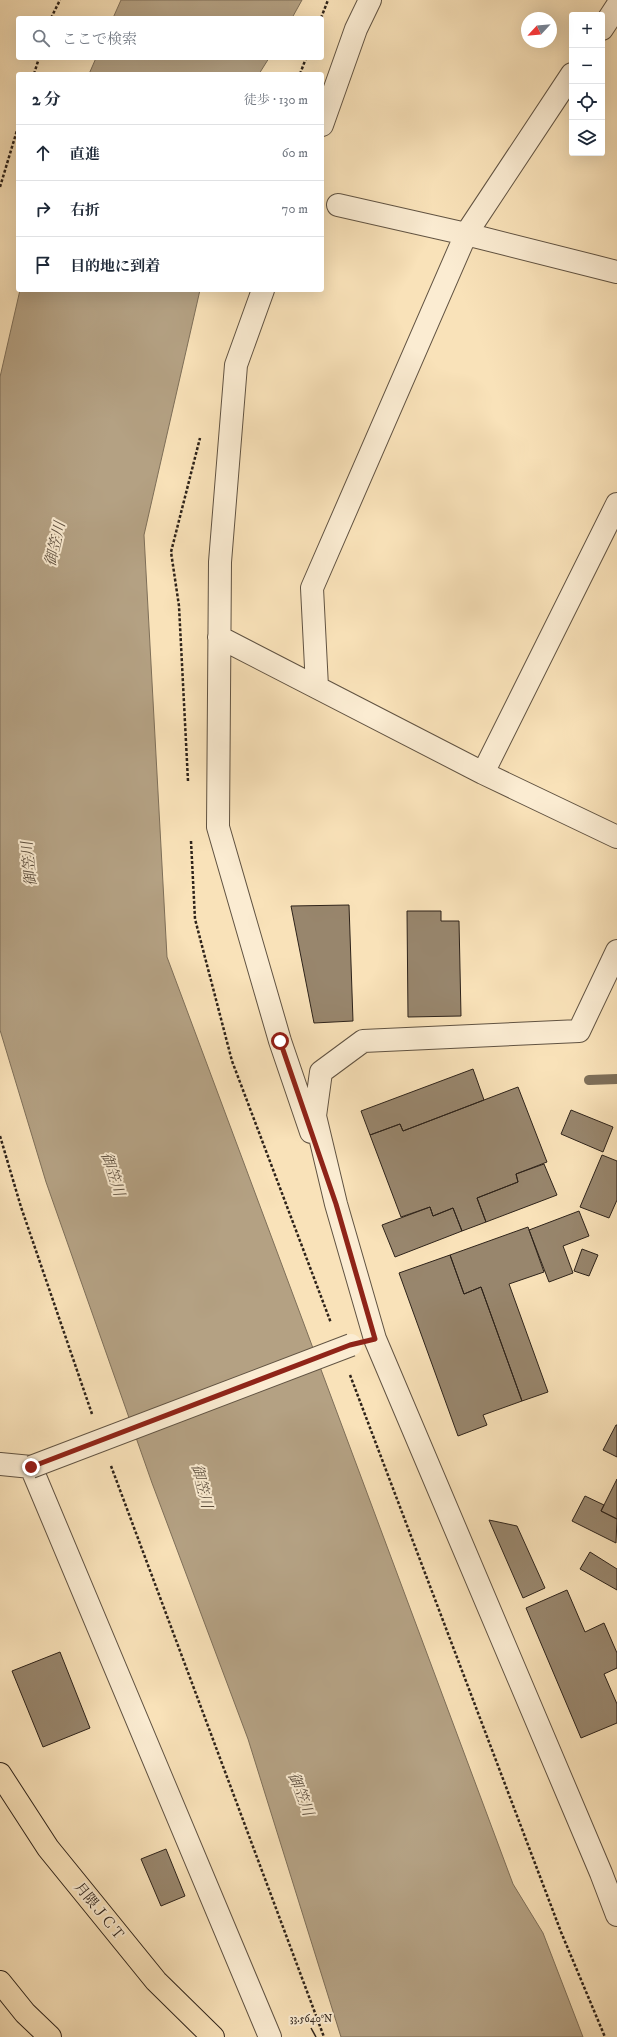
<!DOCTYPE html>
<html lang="ja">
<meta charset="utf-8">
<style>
:root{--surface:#fff;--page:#f2f2f3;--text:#1f2937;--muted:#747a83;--line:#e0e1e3}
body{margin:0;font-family:"IM FELL DW Pica","Noto Serif JP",serif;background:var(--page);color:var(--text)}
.controls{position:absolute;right:12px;top:12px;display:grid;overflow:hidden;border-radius:4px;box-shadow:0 4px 16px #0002}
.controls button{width:36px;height:36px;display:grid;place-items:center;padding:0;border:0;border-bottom:1px solid var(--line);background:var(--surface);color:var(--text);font:20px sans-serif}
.compass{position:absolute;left:521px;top:12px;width:36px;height:36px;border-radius:50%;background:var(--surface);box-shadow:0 4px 16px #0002;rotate:244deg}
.stop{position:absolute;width:12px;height:12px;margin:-9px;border:3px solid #8f2418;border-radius:50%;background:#fff}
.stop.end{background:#8f2418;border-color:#fff;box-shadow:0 1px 4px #0008}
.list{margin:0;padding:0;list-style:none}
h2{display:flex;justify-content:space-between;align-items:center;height:52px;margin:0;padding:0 16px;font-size:17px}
h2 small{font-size:13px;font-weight:400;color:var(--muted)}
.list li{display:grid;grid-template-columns:26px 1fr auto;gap:12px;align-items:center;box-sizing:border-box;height:56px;padding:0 16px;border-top:1px solid var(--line)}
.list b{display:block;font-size:15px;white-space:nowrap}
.list em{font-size:13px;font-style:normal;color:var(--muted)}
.icon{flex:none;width:22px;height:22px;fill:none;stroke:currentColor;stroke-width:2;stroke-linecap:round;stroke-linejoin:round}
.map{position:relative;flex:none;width:617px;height:2037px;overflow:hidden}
.search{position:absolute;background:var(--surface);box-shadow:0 4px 16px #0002;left:16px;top:16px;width:308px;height:44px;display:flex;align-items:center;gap:10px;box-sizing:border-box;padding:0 14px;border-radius:4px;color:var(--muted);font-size:15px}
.panel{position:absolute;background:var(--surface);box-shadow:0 4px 16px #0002;left:16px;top:72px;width:308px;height:220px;border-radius:4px}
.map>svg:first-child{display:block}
</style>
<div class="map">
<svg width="617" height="2037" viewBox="0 0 617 2037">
<rect width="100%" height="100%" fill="#f9e2b9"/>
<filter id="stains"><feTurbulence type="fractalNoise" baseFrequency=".005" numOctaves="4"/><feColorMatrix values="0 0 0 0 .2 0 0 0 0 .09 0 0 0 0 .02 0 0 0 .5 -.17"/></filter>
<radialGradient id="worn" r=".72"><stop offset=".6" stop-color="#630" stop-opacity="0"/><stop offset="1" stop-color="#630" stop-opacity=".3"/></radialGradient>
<path fill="#b4a183" stroke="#7e6f59" d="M 121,0 L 302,0 L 292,18 L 113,18 Z
M 96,58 L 269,58 L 259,74 L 89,74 Z
M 20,290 L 200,290 L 144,535 L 167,957 L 513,1884 L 543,1933 L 583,2037 L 341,2037 L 248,1739 L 152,1483 L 46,1182 L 0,1030 L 0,377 Z"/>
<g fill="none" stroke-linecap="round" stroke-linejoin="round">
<path stroke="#7e6f59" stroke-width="10" d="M 589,1080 L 617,1079"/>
</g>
<path fill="#98866d" stroke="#2e231a" d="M 349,905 L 353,1021 L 314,1023 L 291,906 Z
M 407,911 L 441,911 L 441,921 L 459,921 L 461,1016 L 408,1017 Z
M 473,1069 L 484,1100 L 403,1131 L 400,1124 L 370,1135 L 361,1111 Z
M 518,1087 L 547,1162 L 516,1174 L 518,1182 L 477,1198 L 486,1222 L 462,1231 L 453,1208 L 433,1216 L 430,1207 L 401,1217 L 370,1135 L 400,1124 L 403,1131 Z
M 571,1110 L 613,1127 L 603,1152 L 561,1134 Z
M 602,1155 L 617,1161 L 617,1200 L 609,1218 L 580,1207 Z
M 544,1164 L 557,1195 L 486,1222 L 477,1198 L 518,1182 L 516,1174 Z
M 430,1207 L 433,1216 L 453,1208 L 462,1231 L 395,1257 L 382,1225 Z
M 579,1211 L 589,1236 L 563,1246 L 573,1273 L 549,1282 L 529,1230 Z
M 528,1227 L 544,1272 L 509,1284 L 548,1392 L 522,1401 L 481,1287 L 464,1294 L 450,1255 Z
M 582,1249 L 598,1255 L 589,1276 L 574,1271 Z
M 450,1255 L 464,1294 L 481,1287 L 522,1401 L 483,1415 L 487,1425 L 458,1436 L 399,1273 Z
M 616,1425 L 617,1425 L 617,1457 L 603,1450 Z
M 617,1479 L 617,1519 L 601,1511 Z
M 585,1496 L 604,1505 L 601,1511 L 617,1519 L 616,1543 L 572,1521 Z
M 489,1520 L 517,1526 L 545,1588 L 523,1598 Z
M 590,1552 L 617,1569 L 617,1590 L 580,1569 Z
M 567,1590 L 585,1632 L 604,1623 L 617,1653 L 617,1668 L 604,1674 L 617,1704 L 617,1723 L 581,1738 L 526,1608 Z
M 60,1652 L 90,1728 L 43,1747 L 12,1671 Z
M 166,1849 L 185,1896 L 161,1906 L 141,1859 Z"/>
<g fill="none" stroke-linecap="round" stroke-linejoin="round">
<g stroke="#615342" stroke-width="24">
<path id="street" d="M 602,29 L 617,6
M 322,125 L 356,29 L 370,0
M 338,205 L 466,234 L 572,74
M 263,290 L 236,365 L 220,562 L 218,827 L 280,1041 L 311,1132
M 219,637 L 483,773 L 617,837
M 317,687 L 312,588 L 466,234 L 617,272
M 483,773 L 617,504
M 617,951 L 579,1031 L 363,1041 L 321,1072 L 315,1116 L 336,1204 L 375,1339 L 601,1873 L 617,1915
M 0,1464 L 31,1467 L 270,2037"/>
</g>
<g stroke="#2e231a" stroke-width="24">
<path id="highway" d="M 0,1774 L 48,1848 L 156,1981 L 213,2037
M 0,1982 L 25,2013 L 50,2037"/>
</g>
<path stroke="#2e231a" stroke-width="2.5" stroke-dasharray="3 2" stroke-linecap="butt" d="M 51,18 L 60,0
M 321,18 L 328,0
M 34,74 L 39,58
M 300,74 L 306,58
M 0,187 L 18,127
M 188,781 L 179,606 L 171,552 L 200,438
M 191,841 L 195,919 L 232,1061 L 331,1323
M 0,1136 L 21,1207 L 92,1414
M 350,1375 L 561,1932 L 605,2037
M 111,1466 L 324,2037"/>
<use href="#street" stroke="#fbecd2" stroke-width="22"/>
<use href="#highway" stroke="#f9e2b9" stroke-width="22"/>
<g stroke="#615342" stroke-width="24" stroke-linecap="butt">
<path id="street-bridge" d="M 31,1467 L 351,1345"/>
</g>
<use href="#street-bridge" stroke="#fbecd2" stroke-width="22"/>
</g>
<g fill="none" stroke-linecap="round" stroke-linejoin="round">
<path stroke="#8f2418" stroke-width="5" d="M 31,1467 L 350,1345 L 375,1339 L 336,1204 L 280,1041"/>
</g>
<path fill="none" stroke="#2e231a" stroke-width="1.5" d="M 311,2028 L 316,2037"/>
<g text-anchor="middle" stroke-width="4" stroke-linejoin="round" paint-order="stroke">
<g font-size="14" fill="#2e231a" stroke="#fbecd2">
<text transform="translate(100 1911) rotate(51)" y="5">月隈ＪＣＴ</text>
</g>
<g font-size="15" font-style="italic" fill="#5d4f3f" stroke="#fbecd2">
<text transform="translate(55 544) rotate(-77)" y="5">御笠川</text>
<text transform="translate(29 864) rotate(-96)" y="5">御笠川</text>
<text transform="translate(113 1174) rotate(72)" y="5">御笠川</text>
<text transform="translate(202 1486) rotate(76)" y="5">御笠川</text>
<text transform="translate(301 1794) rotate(69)" y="5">御笠川</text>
</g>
</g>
<g font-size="10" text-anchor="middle" fill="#2e231a" stroke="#fbecd2" stroke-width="4" stroke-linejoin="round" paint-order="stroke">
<text x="311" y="2022">33.5640°N</text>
</g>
<rect width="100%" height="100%" filter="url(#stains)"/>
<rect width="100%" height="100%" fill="url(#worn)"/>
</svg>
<div class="controls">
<button>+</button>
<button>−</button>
<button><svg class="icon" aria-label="locate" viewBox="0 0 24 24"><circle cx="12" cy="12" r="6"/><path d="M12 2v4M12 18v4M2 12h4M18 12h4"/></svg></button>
<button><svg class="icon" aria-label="layers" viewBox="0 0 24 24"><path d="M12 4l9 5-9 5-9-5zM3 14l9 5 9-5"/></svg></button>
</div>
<svg class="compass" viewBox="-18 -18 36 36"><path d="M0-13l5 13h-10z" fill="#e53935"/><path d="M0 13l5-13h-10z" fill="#747a83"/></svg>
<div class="stop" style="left:280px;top:1041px"></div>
<div class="stop end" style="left:31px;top:1467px"></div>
<div class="search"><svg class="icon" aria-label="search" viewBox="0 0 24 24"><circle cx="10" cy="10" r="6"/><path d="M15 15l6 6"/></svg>ここで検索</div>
<section class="panel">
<h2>2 分<small>徒歩 · 130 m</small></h2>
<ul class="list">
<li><svg class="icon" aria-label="ahead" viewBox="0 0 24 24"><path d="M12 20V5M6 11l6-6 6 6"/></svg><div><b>直進</b></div><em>60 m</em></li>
<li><svg class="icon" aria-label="right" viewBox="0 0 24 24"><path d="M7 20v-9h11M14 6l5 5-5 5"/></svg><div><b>右折</b></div><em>70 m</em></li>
<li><svg class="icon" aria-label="arrive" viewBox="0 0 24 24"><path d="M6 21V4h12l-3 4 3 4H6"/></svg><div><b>目的地に到着</b></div></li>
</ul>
</section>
</div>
